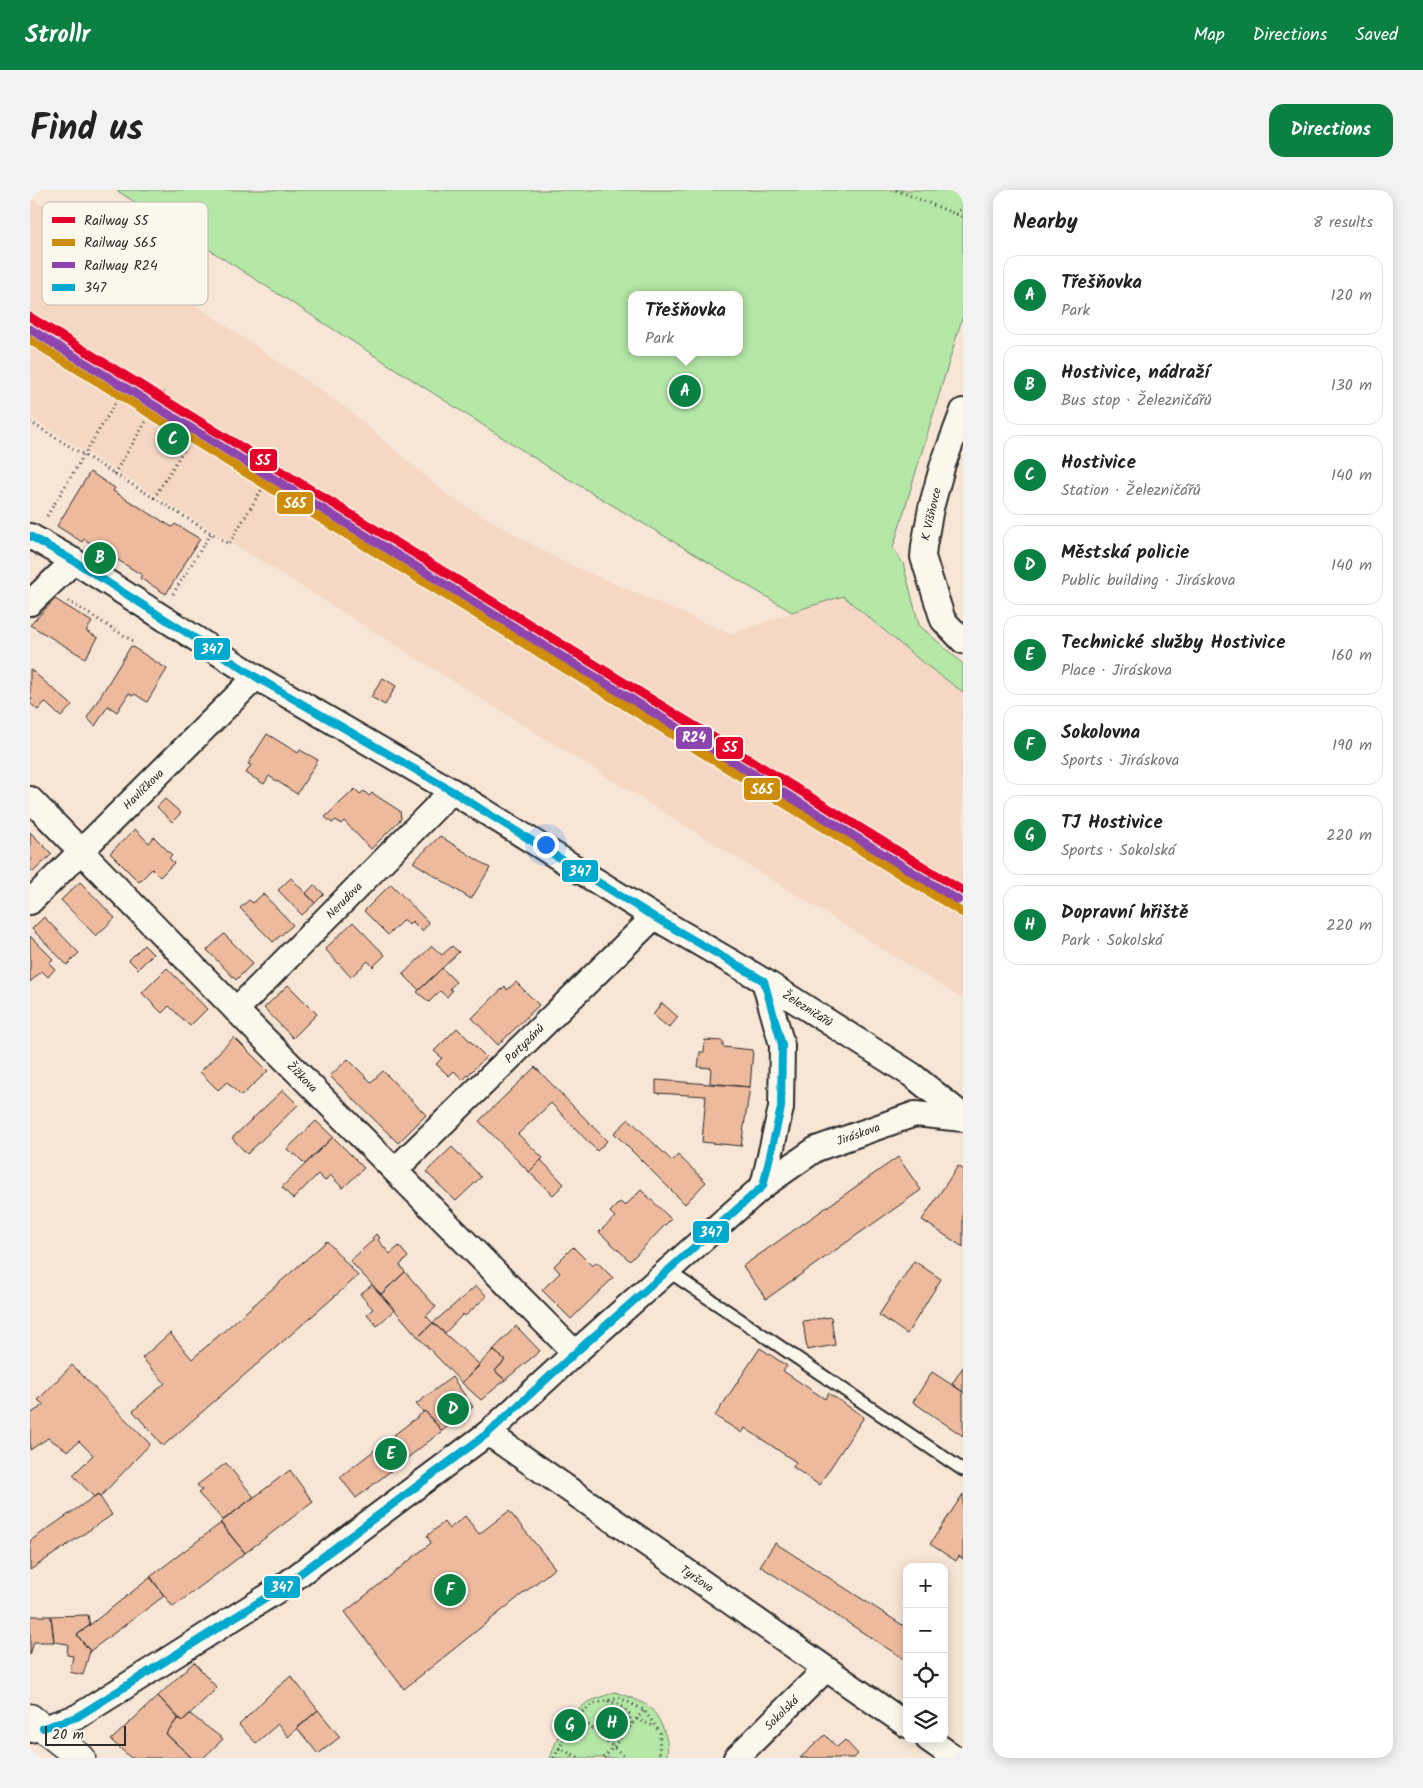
<!DOCTYPE html>
<meta charset="utf-8">
<style>
:root{--surface:#fff;--page:#f2f2f2;--text:#222;--muted:#767676;--line:#e0e0e0;--accent:#0b8043}
body{margin:0;font-family:Kalam,sans-serif;background:var(--page);color:var(--text)}
.controls{position:absolute;right:15px;bottom:15px;display:grid;overflow:hidden;border-radius:10px;box-shadow:0 2px 12px #0003}
.controls button{width:45px;height:45px;display:grid;place-items:center;padding:0;border:0;border-bottom:1px solid var(--line);background:var(--surface);color:var(--text);font:25px sans-serif}
.scale{position:absolute;left:15px;bottom:12px;width:81px;box-sizing:border-box;padding-left:5px;border:2px solid #2b2b2b;border-top:0;font-size:14px;line-height:18px;white-space:nowrap;color:#2b2b2b;-webkit-text-stroke:4px #fbf7ec;paint-order:stroke}
.you{position:absolute;left:515px;top:654px;width:18px;height:18px;margin:-12px;border:4px solid #fff;border-radius:50%;background:#1a73e8;box-shadow:0 0 0 8px #1a73e833}
.badge{display:grid;place-items:center;width:32px;height:32px;border-radius:50%;background:var(--accent);color:#fff;font-size:16px;font-weight:700}
.pin{position:absolute;translate:-50% -50%;border:2px solid #fff;box-shadow:0 1px 5px #0006}
.popup{position:absolute;left:598px;top:101px;width:115px;height:65px;box-sizing:border-box;display:grid;place-content:center;border-radius:10px;background:var(--surface);filter:drop-shadow(0 1px 4px #0005);font-size:16px;white-space:nowrap;color:var(--muted)}
.popup b{font-size:19px;color:var(--text)}
.popup::after{content:'';position:absolute;left:50%;top:100%;margin-left:-10px;border:10px solid transparent;border-top-color:var(--surface)}
.list{margin:0;padding:0;list-style:none}
h2{display:flex;justify-content:space-between;align-items:center;height:65px;margin:0;padding:0 20px;font-size:21px}
h2 small{font-size:16px;font-weight:400;color:var(--muted)}
.list li{display:grid;grid-template-columns:32px 1fr auto;gap:15px;align-items:center;box-sizing:border-box;height:80px;margin:0 10px 10px;padding:0 10px;border:1px solid var(--line);border-radius:15px}
.list b{display:block;font-size:19px;white-space:nowrap}
.list p{margin:0;font-size:16px;white-space:nowrap;color:var(--muted)}
.list em{font-size:16px;font-style:normal;color:var(--muted)}
.icon{flex:none;width:28px;height:28px;fill:none;stroke:currentColor;stroke-width:2;stroke-linecap:round;stroke-linejoin:round}
.map{position:relative;flex:none;width:933px;height:1568px;overflow:hidden;border-radius:15px}
header{display:flex;align-items:center;gap:30px;box-sizing:border-box;height:70px;padding:0 25px;background:var(--accent);color:#fff}
header strong{font-size:24px}
nav{display:flex;gap:28px;margin-inline-start:auto;font-size:18px}
.intro{display:flex;align-items:center;justify-content:space-between;box-sizing:border-box;height:120px;padding:0 30px}
h1{margin:0;font-size:35px}
.button{padding:12px 22px;border-radius:15px;background:var(--accent);color:#fff;font-size:18px;font-weight:700}
main{display:flex;gap:30px;padding:0 30px}
aside{flex:1;background:var(--surface);border-radius:15px;box-shadow:0 2px 12px #0003}
.map>svg:first-child{display:block}
</style>
<header>
<strong>Strollr</strong>
<nav><a>Map</a><a>Directions</a><a>Saved</a></nav>
</header>
<div class="intro"><h1>Find us</h1><a class="button">Directions</a></div>
<main>
<div class="map">
<svg width="933" height="1568" viewBox="0 0 933 1568">
<rect width="100%" height="100%" fill="#f7e5d5"/>
<filter id="ink" filterUnits="userSpaceOnUse"><feTurbulence type="fractalNoise" baseFrequency=".02" numOctaves="2"/><feDisplacementMap in="SourceGraphic" scale="10" xChannelSelector="R" yChannelSelector="G"/><feConvolveMatrix kernelMatrix="1 2 1 2 8 2 1 2 1" color-interpolation-filters="sRGB"/></filter>
<g filter="url(#ink)">
<path fill="#f4d8c4" d="M 0,8 L 109,76 L 316,218 L 417,305 L 529,370 L 700,444 L 813,406 L 892,472 L 933,502 L 933,809 L 0,227 Z"/>
<path fill="#b5e7a7" stroke="#708969" fill-rule="evenodd" d="M 86,0 L 933,0 L 933,125 L 863,358 L 873,373 L 889,435 L 933,474 L 933,502 L 892,472 L 813,406 L 762,422 L 520,278 ZM 601,105 L 709,105 L 709,162 L 601,162 Z
M 585,1502 C 594,1505 612,1511 619,1517 C 630,1526 642,1554 636,1568 L 520,1568 L 534,1530 L 558,1512 Z"/>
<path fill="#edba9e" stroke="#2b2b2b" d="M 60,282 L 85,298 L 83,301 L 142,337 L 145,334 L 170,349 L 136,404 L 110,388 L 112,385 L 54,349 L 52,352 L 27,336 Z
M 25,409 L 62,432 L 56,441 L 68,448 L 55,468 L 0,435 Z
M 101,456 L 137,479 L 117,512 L 105,504 L 103,506 L 99,503 L 87,522 L 78,516 L 65,536 L 57,528 Z
M 0,479 L 42,515 L 31,527 L 15,512 L 8,520 L 0,513 L 0,510 L 2,508 L 0,506 Z
M 353,488 L 366,496 L 355,515 L 341,507 Z
M 237,544 L 268,563 L 270,560 L 288,570 L 267,604 L 239,586 L 234,594 L 216,583 L 221,575 L 218,574 Z
M 325,599 L 330,604 L 334,601 L 339,606 L 342,603 L 370,621 L 371,629 L 341,659 L 314,631 L 311,634 L 306,630 L 302,633 L 295,627 Z
M 135,609 L 151,623 L 142,632 L 127,617 Z
M 105,639 L 119,653 L 124,647 L 142,665 L 139,668 L 144,673 L 130,687 L 122,679 L 109,692 L 80,663 Z
M 0,642 L 22,664 L 3,682 L 0,679 Z
M 410,646 L 460,678 L 441,709 L 383,672 Z
M 261,688 L 285,713 L 272,725 L 248,700 Z
M 50,692 L 85,728 L 66,746 L 31,710 Z
M 361,694 L 399,733 L 392,741 L 382,731 L 379,735 L 374,729 L 358,745 L 334,721 Z
M 284,695 L 294,704 L 285,713 L 276,703 Z
M 233,704 L 263,735 L 243,752 L 210,718 L 219,710 L 223,713 Z
M 14,727 L 49,763 L 37,775 L 2,739 Z
M 323,732 L 355,765 L 343,777 L 338,771 L 321,787 L 295,759 Z
M 194,744 L 223,773 L 206,790 L 177,760 Z
M 0,746 L 23,769 L 19,773 L 25,779 L 18,787 L 12,781 L 0,792 Z
M 114,755 L 123,764 L 108,779 L 99,770 Z
M 402,756 L 412,765 L 422,756 L 429,762 L 389,800 L 373,784 Z
M 137,778 L 177,819 L 160,836 L 139,816 L 132,823 L 112,803 Z
M 412,778 L 426,792 L 420,798 L 422,801 L 417,807 L 410,801 L 399,812 L 387,802 Z
M 486,792 L 509,815 L 468,855 L 442,828 L 475,796 L 477,800 Z
M 258,795 L 287,824 L 263,848 L 234,818 Z
M 632,813 L 648,827 L 639,838 L 623,825 Z
M 427,838 L 456,867 L 433,890 L 424,881 L 419,886 L 406,874 L 412,868 L 404,861 Z
M 204,847 L 238,881 L 211,906 L 197,892 L 188,900 L 170,882 Z
M 675,850 L 693,851 L 693,857 L 723,860 L 720,897 L 680,893 L 681,878 L 668,877 L 670,862 L 674,862 Z
M 318,869 L 341,892 L 353,881 L 396,925 L 368,953 L 300,886 Z
M 505,877 L 577,951 L 567,961 L 521,913 L 488,944 L 513,968 L 499,982 L 449,931 Z
M 626,890 L 720,897 L 711,956 L 672,952 L 676,906 L 626,903 Z
M 253,900 L 268,915 L 217,964 L 202,948 Z
M 599,929 L 642,971 L 648,965 L 676,992 L 655,1014 L 584,943 Z
M 286,931 L 303,947 L 275,974 L 265,964 L 263,965 L 257,959 Z
M 303,947 L 334,978 L 313,998 L 300,985 L 295,991 L 288,984 L 263,1009 L 252,997 Z
M 422,957 L 451,987 L 426,1011 L 396,982 Z
M 868,967 L 891,1000 L 736,1109 L 713,1076 Z
M 511,970 L 534,994 L 523,1005 L 499,982 Z
M 928,976 L 933,979 L 933,1057 L 892,1030 Z
M 611,1000 L 641,1029 L 600,1071 L 569,1042 L 585,1027 L 580,1022 L 590,1012 L 595,1016 Z
M 346,1044 L 350,1048 L 348,1050 L 360,1064 L 369,1056 L 378,1067 L 370,1075 L 375,1082 L 351,1104 L 320,1071 L 343,1050 L 342,1048 Z
M 297,1051 L 328,1086 L 133,1256 L 103,1221 L 135,1193 L 112,1168 L 140,1143 L 162,1169 Z
M 543,1057 L 562,1076 L 567,1072 L 583,1088 L 541,1129 L 512,1100 L 530,1083 L 524,1076 Z
M 884,1071 L 911,1089 L 877,1144 L 849,1125 Z
M 375,1082 L 406,1117 L 396,1126 L 403,1133 L 388,1147 L 351,1104 Z
M 342,1095 L 364,1120 L 347,1136 L 337,1124 L 343,1119 L 330,1104 Z
M 446,1096 L 457,1106 L 435,1126 L 433,1124 L 415,1143 L 403,1133 Z
M 801,1127 L 805,1155 L 777,1160 L 773,1131 Z
M 403,1133 L 450,1175 L 432,1193 L 388,1147 Z
M 486,1136 L 510,1161 L 475,1190 L 465,1181 L 475,1170 L 463,1160 Z
M 730,1158 L 757,1176 L 753,1181 L 795,1209 L 798,1203 L 834,1227 L 789,1295 L 763,1277 L 766,1272 L 715,1238 L 712,1243 L 685,1226 Z
M 463,1160 L 475,1170 L 465,1181 L 475,1190 L 451,1210 L 432,1193 Z
M 42,1175 L 120,1254 L 70,1307 L 68,1304 L 64,1307 L 43,1285 L 63,1265 L 49,1251 L 38,1261 L 18,1248 L 0,1260 L 0,1224 L 14,1215 L 8,1210 Z
M 933,1177 L 933,1202 L 922,1194 Z
M 902,1182 L 933,1202 L 933,1246 L 883,1212 Z
M 422,1187 L 443,1217 L 412,1241 L 395,1221 L 393,1222 L 386,1214 Z
M 395,1221 L 412,1241 L 326,1308 L 310,1287 Z
M 196,1273 L 224,1307 L 193,1330 L 168,1303 L 172,1300 L 167,1295 Z
M 260,1280 L 283,1312 L 215,1363 L 190,1333 Z
M 68,1304 L 82,1325 L 0,1380 L 0,1351 Z
M 933,1304 L 933,1369 L 929,1366 L 926,1371 L 900,1354 Z
M 479,1321 L 525,1378 L 374,1499 L 315,1422 L 401,1353 L 397,1346 L 414,1332 L 419,1339 L 435,1326 L 449,1344 Z
M 191,1333 L 215,1363 L 143,1417 L 120,1387 Z
M 745,1353 L 877,1438 L 877,1471 L 730,1376 Z
M 121,1387 L 134,1406 L 60,1461 L 47,1445 Z
M 58,1425 L 60,1435 L 47,1445 L 60,1461 L 53,1485 L 40,1482 L 43,1466 L 37,1465 L 38,1454 L 24,1452 L 21,1426 Z
M 0,1426 L 21,1426 L 24,1452 L 4,1452 L 0,1465 Z
M 164,1472 L 187,1498 L 152,1531 L 128,1506 Z
M 261,1486 L 288,1520 L 258,1547 L 248,1534 L 226,1553 L 209,1535 L 241,1503 Z
M 128,1506 L 148,1528 L 136,1544 L 162,1568 L 101,1568 L 81,1550 Z
M 288,1520 L 310,1547 L 288,1564 L 267,1538 Z
M 160,1524 L 193,1549 L 173,1568 L 162,1568 L 136,1544 L 148,1528 L 152,1531 Z
M 795,1545 L 807,1557 L 815,1550 L 828,1564 L 824,1568 L 770,1568 Z"/>
<g fill="none" stroke-linecap="round" stroke-linejoin="round">
<g stroke="#2b2b2b" stroke-width="15">
<path id="service" d="M 638,1081 L 933,1280"/>
</g>
<g stroke="#2b2b2b" stroke-width="28">
<g id="minor">
<path d="M 933,221 L 913,274 L 901,318 L 894,356 L 893,367 L 913,430 L 933,451"/>
<path id="s1" d="M 0,346 L 44,371 L 226,487 L 422,601 L 624,727 L 734,791 L 882,885 L 933,926"/>
<path d="M 0,413 L 44,371"/>
<path id="s2" d="M 0,609 L 206,820 L 545,1163"/>
<path id="s3" d="M 0,712 L 226,487"/>
<path id="s4" d="M 206,820 L 422,601"/>
<path id="s5" d="M 365,980 L 624,727"/>
<path d="M 733,996 L 751,918 L 752,855 L 734,791"/>
<path id="s6" d="M 458,1243 L 877,1535"/>
<path id="s7" d="M 0,1540 L 13,1538 L 47,1527 L 251,1398 L 458,1243 L 545,1163 L 733,996 L 786,959 L 885,924 L 933,929"/>
<path d="M 898,1549 L 925,1568"/>
<path id="s8" d="M 706,1568 L 796,1479"/>
</g>
</g>
<g stroke="#2b2b2b" stroke-width="31">
<path id="secondary" d="M 0,1528 L 51,1568"/>
</g>
<path stroke="#2b2b2b" stroke-width="3" stroke-dasharray="1 4" stroke-linecap="butt" d="M 866,0 L 933,27
M 926,24 L 933,16
M 0,232 L 199,354 L 248,272
M 84,284 L 134,202
M 124,308 L 174,227
M 17,326 L 103,184
M 143,404 L 181,343
M 38,411 L 103,451
M 578,1511 L 589,1514 L 600,1524 L 600,1537
M 547,1525 L 596,1568
M 607,1529 L 625,1537
M 529,1558 L 550,1568
M 524,1568 L 547,1525 L 566,1513 L 590,1508 L 614,1520 L 630,1543 L 629,1568
M 574,1568 L 614,1520"/>
<use href="#service" stroke="#fbf7ec" stroke-width="11"/>
<use href="#minor" stroke="#fbf7ec" stroke-width="24"/>
<use href="#secondary" stroke="#fbf7ec" stroke-width="28"/>
<g stroke="#fbf7ec" stroke-width="11">
<path id="bus-1" d="M 0,346 L 44,371 L 226,487 L 422,601 L 624,727 L 734,791
M 13,1538 L 47,1527 L 251,1398 L 458,1243 L 545,1163 L 733,996 L 751,918 L 752,855 L 734,791"/>
</g>
<use href="#bus-1" stroke="#00a9ce" stroke-width="8"/>
<g stroke="#fbf7ec" stroke-width="12">
<path id="rail-1" d="M 0,127 L 933,701"/>
</g>
<g stroke="#fbf7ec" stroke-width="12">
<path id="rail-2" d="M 0,150 L 933,723"/>
</g>
<g stroke="#fbf7ec" stroke-width="12">
<path id="rail-3" d="M 0,139 L 928,710"/>
</g>
<use href="#rail-1" stroke="#e4002b" stroke-width="9"/>
<use href="#rail-2" stroke="#ce8d09" stroke-width="9"/>
<use href="#rail-3" stroke="#8e44ad" stroke-width="9"/>
</g>
</g>
<g text-anchor="middle" stroke-width="5" stroke-linejoin="round" paint-order="stroke">
<g font-size="12" fill="#2b2b2b" stroke="#fbf7ec">
<text transform="translate(901 324) rotate(-77)" y="4">K Višňovce</text>
<text dy="4" stroke="none"><textPath href="#s3" startOffset="160">Havlíčkova</textPath></text>
<text dy="4" stroke="none"><textPath href="#s4" startOffset="154">Nerudova</textPath></text>
<text dy="4" stroke="none"><textPath href="#s1" startOffset="910">Železničářů</textPath></text>
<text dy="4" stroke="none"><textPath href="#s5" startOffset="181">Partyzánů</textPath></text>
<text dy="4" stroke="none"><textPath href="#s2" startOffset="389">Žižkova</textPath></text>
<text dy="4" stroke="none"><textPath href="#s7" startOffset="1028">Jiráskova</textPath></text>
<text dy="4" stroke="none"><textPath href="#s6" startOffset="255">Tyršova</textPath></text>
<text dy="4" stroke="none"><textPath href="#s8" startOffset="64">Sokolská</textPath></text>
</g>
</g>
<rect x="12" y="12" width="166" height="103" rx="8" fill="#fbf7ec" stroke="#bdbab2" stroke-width="1"/>
<rect x="22" y="27" width="23" height="6" fill="#e4002b"/>
<rect x="22" y="49" width="23" height="7" fill="#ce8d09"/>
<rect x="22" y="72" width="23" height="6" fill="#8e44ad"/>
<rect x="22" y="94" width="23" height="7" fill="#00a9ce"/>
<g font-size="14" fill="#2b2b2b">
<text x="54" y="35">Railway S5</text>
<text x="54" y="57">Railway S65</text>
<text x="54" y="80">Railway R24</text>
<text x="54" y="102">347</text>
</g>
<g stroke="#fbf7ec" stroke-width="2">
<rect x="219" y="258" width="29" height="24" rx="5" fill="#e4002b"/>
<rect x="246" y="301" width="38" height="24" rx="5" fill="#ce8d09"/>
<rect x="163" y="447" width="38" height="24" rx="5" fill="#00a9ce"/>
<rect x="645" y="536" width="38" height="24" rx="5" fill="#8e44ad"/>
<rect x="685" y="546" width="29" height="24" rx="5" fill="#e4002b"/>
<rect x="713" y="587" width="38" height="24" rx="5" fill="#ce8d09"/>
<rect x="531" y="669" width="38" height="24" rx="5" fill="#00a9ce"/>
<rect x="662" y="1030" width="38" height="24" rx="5" fill="#00a9ce"/>
<rect x="233" y="1385" width="38" height="24" rx="5" fill="#00a9ce"/>
</g>
<g font-size="14" text-anchor="middle" font-weight="bold" fill="#fff">
<text x="233" y="275">S5</text>
<text x="265" y="318">S65</text>
<text x="182" y="464">347</text>
<text x="664" y="552">R24</text>
<text x="700" y="562">S5</text>
<text x="732" y="604">S65</text>
<text x="550" y="686">347</text>
<text x="681" y="1047">347</text>
<text x="252" y="1402">347</text>
</g>
</svg>
<div class="controls">
<button>+</button>
<button>−</button>
<button><svg class="icon" aria-label="locate" viewBox="0 0 24 24"><circle cx="12" cy="12" r="6"/><path d="M12 2v4M12 18v4M2 12h4M18 12h4"/></svg></button>
<button><svg class="icon" aria-label="layers" viewBox="0 0 24 24"><path d="M12 4l9 5-9 5-9-5zM3 14l9 5 9-5"/></svg></button>
</div>
<div class="scale">20 m</div>
<div class="you"></div>
<div class="pin badge" style="left:655px;top:201px">A</div>
<div class="popup"><b>Třešňovka</b>Park</div>
<div class="pin badge" style="left:70px;top:368px">B</div>
<div class="pin badge" style="left:143px;top:249px">C</div>
<div class="pin badge" style="left:423px;top:1219px">D</div>
<div class="pin badge" style="left:361px;top:1264px">E</div>
<div class="pin badge" style="left:420px;top:1400px">F</div>
<div class="pin badge" style="left:540px;top:1535px">G</div>
<div class="pin badge" style="left:582px;top:1533px">H</div>
</div>
<aside>
<h2>Nearby<small>8 results</small></h2>
<ul class="list">
<li><span class="badge">A</span><div><b>Třešňovka</b><p>Park</p></div><em>120 m</em></li>
<li><span class="badge">B</span><div><b>Hostivice, nádraží</b><p>Bus stop · Železničářů</p></div><em>130 m</em></li>
<li><span class="badge">C</span><div><b>Hostivice</b><p>Station · Železničářů</p></div><em>140 m</em></li>
<li><span class="badge">D</span><div><b>Městská policie</b><p>Public building · Jiráskova</p></div><em>140 m</em></li>
<li><span class="badge">E</span><div><b>Technické služby Hostivice</b><p>Place · Jiráskova</p></div><em>160 m</em></li>
<li><span class="badge">F</span><div><b>Sokolovna</b><p>Sports · Jiráskova</p></div><em>190 m</em></li>
<li><span class="badge">G</span><div><b>TJ Hostivice</b><p>Sports · Sokolská</p></div><em>220 m</em></li>
<li><span class="badge">H</span><div><b>Dopravní hřiště</b><p>Park · Sokolská</p></div><em>220 m</em></li>
</ul>
</aside>
</main>
